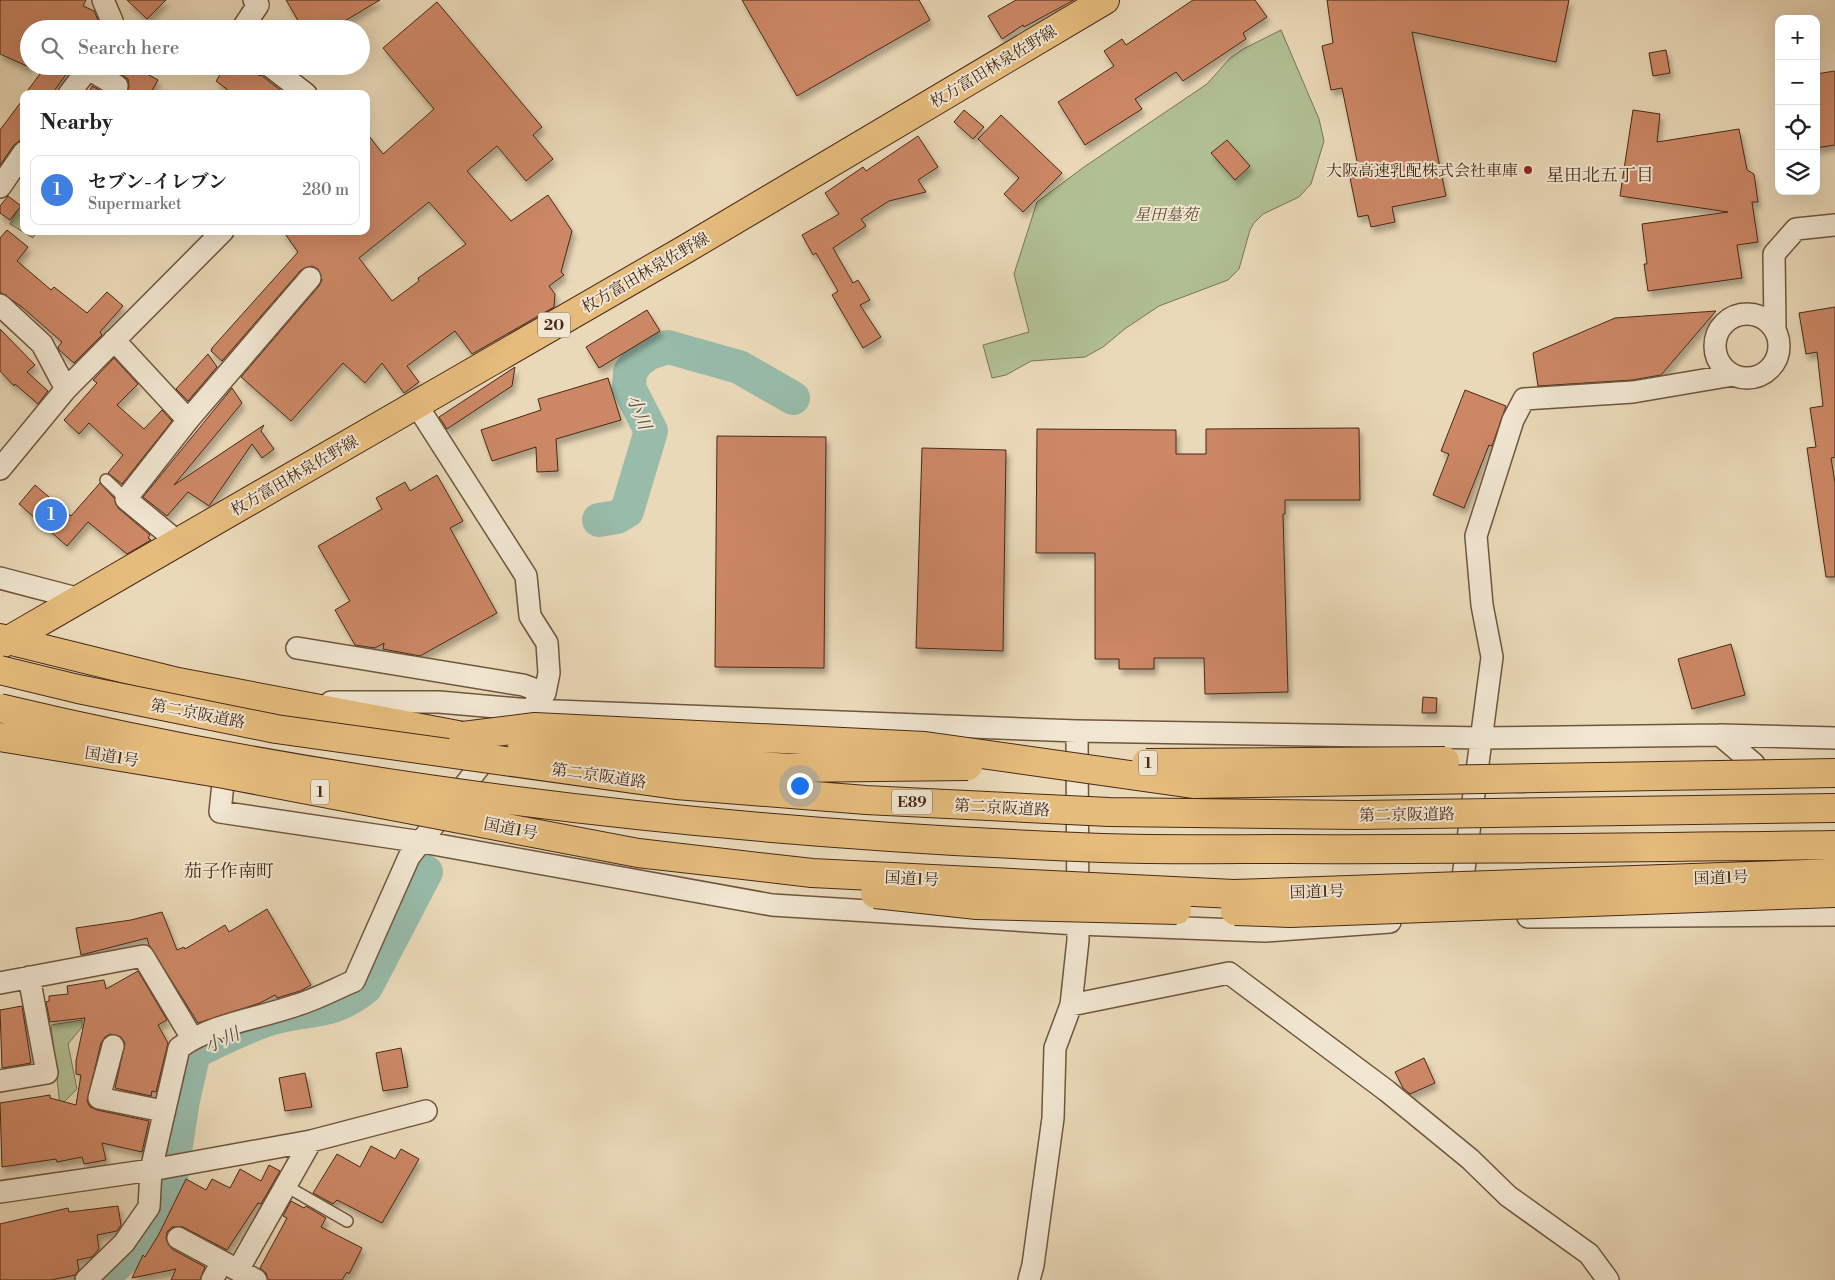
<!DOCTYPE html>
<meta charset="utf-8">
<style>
:root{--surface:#fff;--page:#f2f2f2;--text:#222;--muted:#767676;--line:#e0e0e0;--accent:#111827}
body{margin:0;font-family:"Libre Bodoni","Noto Serif JP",serif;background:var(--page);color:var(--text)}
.controls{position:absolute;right:15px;top:15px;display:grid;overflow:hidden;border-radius:10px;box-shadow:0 5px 20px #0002}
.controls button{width:45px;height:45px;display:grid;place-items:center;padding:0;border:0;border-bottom:1px solid var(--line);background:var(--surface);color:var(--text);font:25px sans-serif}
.you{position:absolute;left:799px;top:785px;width:18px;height:18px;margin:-12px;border:4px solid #fff;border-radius:50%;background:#1a73e8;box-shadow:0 0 0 8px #1a73e833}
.badge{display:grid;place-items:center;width:32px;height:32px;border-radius:50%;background:var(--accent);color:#fff;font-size:16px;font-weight:700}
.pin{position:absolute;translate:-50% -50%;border:2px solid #fff;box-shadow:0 1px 5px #0006}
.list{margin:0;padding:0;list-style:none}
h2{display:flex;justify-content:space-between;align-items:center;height:65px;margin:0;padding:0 20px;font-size:21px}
h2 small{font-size:16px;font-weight:400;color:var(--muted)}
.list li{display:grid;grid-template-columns:32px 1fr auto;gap:15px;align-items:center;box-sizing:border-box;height:70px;margin:0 10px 10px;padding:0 10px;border:1px solid var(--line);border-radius:10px}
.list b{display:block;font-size:19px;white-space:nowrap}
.list p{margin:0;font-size:16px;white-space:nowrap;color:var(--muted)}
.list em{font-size:16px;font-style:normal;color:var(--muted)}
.icon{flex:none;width:28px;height:28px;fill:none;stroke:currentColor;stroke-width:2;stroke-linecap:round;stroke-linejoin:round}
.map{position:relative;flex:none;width:1835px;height:1280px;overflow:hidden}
.search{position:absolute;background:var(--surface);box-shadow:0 5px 20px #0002;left:20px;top:20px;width:350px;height:55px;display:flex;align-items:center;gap:12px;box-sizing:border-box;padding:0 18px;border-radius:28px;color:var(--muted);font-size:19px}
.panel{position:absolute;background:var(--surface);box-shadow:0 5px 20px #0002;left:20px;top:90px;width:350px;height:145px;border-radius:10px}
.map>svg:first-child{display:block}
</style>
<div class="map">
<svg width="1835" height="1280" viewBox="0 0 1835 1280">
<defs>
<filter id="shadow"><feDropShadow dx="3" dy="5.5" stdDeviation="2.5" flood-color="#0004"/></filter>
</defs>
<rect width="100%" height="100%" fill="#ead9b8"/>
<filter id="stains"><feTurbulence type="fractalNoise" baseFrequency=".004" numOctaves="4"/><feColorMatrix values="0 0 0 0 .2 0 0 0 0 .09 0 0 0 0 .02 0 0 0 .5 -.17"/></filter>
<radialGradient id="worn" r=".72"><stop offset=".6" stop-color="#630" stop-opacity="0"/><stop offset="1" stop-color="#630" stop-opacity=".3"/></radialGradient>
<path fill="#b1c094" stroke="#7c7455" d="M 1281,30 L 1319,119 L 1324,141 L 1311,184 L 1299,197 L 1263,214 L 1254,223 L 1250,230 L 1239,269 L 1228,280 L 1159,306 L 1126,328 L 1103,347 L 1085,357 L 1031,361 L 1006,375 L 992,378 L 983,345 L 1029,332 L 1014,274 L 1037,202 L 1084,167 L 1207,84 L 1230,58 L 1243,49 Z
M 24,197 L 24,231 L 37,231 L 33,238 L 10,224 Z
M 82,1020 L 82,1027 L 68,1044 L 77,1089 L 60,1106 L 51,1025 Z"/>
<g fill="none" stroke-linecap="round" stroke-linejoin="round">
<path stroke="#98bbaa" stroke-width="34" d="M 599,520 L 617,517 L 627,511 L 651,431 L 629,388 L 630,372 L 638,361 L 649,353 L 668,347 L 739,367 L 793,398
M 100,1280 L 133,1249 L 157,1215 L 163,1197 L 170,1184 L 183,1100 L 194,1052 C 218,1041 243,1027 269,1019 C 308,1007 331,1016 366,987 L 426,872"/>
</g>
<path fill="#cc8765" stroke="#472916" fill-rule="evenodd" filter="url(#shadow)" d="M 0,0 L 86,0 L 83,6 L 94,11 L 99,22 L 98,29 L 29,29 L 29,67 L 0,54 Z
M 127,0 L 166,0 L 147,19 Z
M 286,0 L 380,0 L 331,29 L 303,29 Z
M 742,0 L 919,0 L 930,20 L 797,96 Z
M 1016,0 L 1074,0 L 1024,27 L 1023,25 L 1002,39 L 988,16 Z
M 1193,0 L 1255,0 L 1267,17 L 1243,33 L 1246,39 L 1183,81 L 1176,72 L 1135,99 L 1142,109 L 1085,145 L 1058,102 L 1114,66 L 1104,51 L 1122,39 L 1126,45 Z
M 1327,0 L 1569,0 L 1556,62 L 1412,32 L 1446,196 L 1392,207 L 1395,222 L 1371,227 L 1368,215 L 1358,217 L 1349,173 L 1359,171 L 1342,88 L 1331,90 L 1322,46 L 1333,43 Z
M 437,2 L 542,127 L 533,135 L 553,159 L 526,181 L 497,146 L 467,171 L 511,221 L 548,195 L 572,231 L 561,272 L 564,275 L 549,286 L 555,294 L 554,307 L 472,354 L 455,331 L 407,366 L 419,382 L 404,393 L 382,363 L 365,383 L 343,363 L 291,421 L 241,377 L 319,286 L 322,280 L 318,269 L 312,266 L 301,270 L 222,361 L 211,351 L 212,348 L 298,252 L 283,231 L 366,231 L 366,132 L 383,154 L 434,109 L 383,48 ZM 429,202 L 466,244 L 418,278 L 419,281 L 392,301 L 359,258 Z
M 1666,50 L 1670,73 L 1653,76 L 1649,53 Z
M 46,66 L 72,66 L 52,94 L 25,94 Z
M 108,66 L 133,66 L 158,80 L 150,94 L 126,94 L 129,87 L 128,79 Z
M 226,66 L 246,66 L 260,76 L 261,75 L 285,94 L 233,94 L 216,81 Z
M 1835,71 L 1835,145 L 1816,148 L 1816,74 Z
M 92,86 L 106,94 L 88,94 Z
M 24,98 L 24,137 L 14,145 L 0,165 L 0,130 Z
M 964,110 L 984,127 L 973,139 L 954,122 Z
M 1633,110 L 1660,114 L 1657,142 L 1739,129 L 1747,170 L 1754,174 L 1758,202 L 1752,202 L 1758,242 L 1737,245 L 1742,278 L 1648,291 L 1644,264 L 1647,264 L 1642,224 L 1728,212 L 1620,196 Z
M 1001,115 L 1062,173 L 1023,212 L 1004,194 L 1019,178 L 978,139 Z
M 918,136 L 938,167 L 918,180 L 926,192 L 889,201 L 861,219 L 866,226 L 833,248 L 853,283 L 858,280 L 870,300 L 860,305 L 881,337 L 863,348 L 832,295 L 838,291 L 816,253 L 813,255 L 802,235 L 839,214 L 825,193 L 863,167 L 866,171 Z
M 1227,140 L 1250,166 L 1235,180 L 1211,153 Z
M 8,196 L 21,206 L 10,220 L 0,213 L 0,206 Z
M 7,230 L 28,247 L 17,261 L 51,290 L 54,287 L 87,313 L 107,292 L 123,306 L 100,332 L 102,335 L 74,363 L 59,350 L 58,347 L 62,342 L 22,307 L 0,292 L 0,238 Z
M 1835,307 L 1835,457 L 1831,458 L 1835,483 L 1835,577 L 1826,577 L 1807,448 L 1816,447 L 1810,408 L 1823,406 L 1817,352 L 1806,354 L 1799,313 Z
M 647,310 L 660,331 L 599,368 L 586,347 Z
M 1716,311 L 1661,375 L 1632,380 L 1538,386 L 1533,353 L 1615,318 Z
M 0,329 L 35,365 L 27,372 L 48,391 L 38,404 L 15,384 L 14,386 L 0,371 Z
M 208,354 L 217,367 L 188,401 L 176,389 Z
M 114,358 L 138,384 L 117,405 L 144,429 L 162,410 L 172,421 L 122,484 L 108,473 L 123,455 L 89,423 L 79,434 L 64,420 L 97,383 L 93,380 Z
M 515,367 L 512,386 L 447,429 L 439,417 Z
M 608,378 L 621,420 L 556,439 L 558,471 L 537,472 L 536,447 L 492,461 L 481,430 L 541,410 L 538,399 Z
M 232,388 L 242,403 L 174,485 L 264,425 L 261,431 L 274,449 L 262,458 L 252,444 L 209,506 L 188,492 L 167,516 L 143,497 Z
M 1465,390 L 1506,406 L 1492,446 L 1489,445 L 1464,508 L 1433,495 L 1449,454 L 1441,451 Z
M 1359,428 L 1360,500 L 1285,500 L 1285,514 L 1283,514 L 1288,692 L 1205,694 L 1204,658 L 1154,658 L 1154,669 L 1119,669 L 1119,659 L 1095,659 L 1095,553 L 1036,553 L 1037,429 L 1176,430 L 1176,454 L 1206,454 L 1206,429 Z
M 717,436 L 826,437 L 824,668 L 715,667 Z
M 922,448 L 1006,450 L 1003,651 L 916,648 Z
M 437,475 L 463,521 L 450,528 L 497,613 L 420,656 L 383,649 L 384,643 L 375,648 L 355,645 L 335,610 L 350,601 L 318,546 L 382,509 L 376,498 L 405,482 L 410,491 Z
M 100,483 L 114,498 L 118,508 L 150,535 L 148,538 L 151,540 L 127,554 L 88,522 L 67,546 L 19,504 L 35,485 L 71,516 Z
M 1731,644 L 1745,695 L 1692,709 L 1678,659 Z
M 1423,697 L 1437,698 L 1436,713 L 1422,713 Z
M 267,909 L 311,985 L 300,991 L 277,998 L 275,995 L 260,1003 L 198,1023 L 149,945 L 147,938 L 81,955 L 76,928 L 131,920 L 162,912 L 177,950 L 184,947 L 185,949 L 225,925 L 229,932 Z
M 138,971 L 167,1020 L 158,1025 L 168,1043 L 156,1092 L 152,1091 L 151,1096 L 115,1088 L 125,1043 L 121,1037 L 110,1034 L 105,1037 L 101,1043 L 87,1101 L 90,1107 L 97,1110 L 149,1121 L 142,1152 L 102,1143 L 106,1160 L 84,1164 L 82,1157 L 57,1162 L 56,1159 L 2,1167 L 0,1103 L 50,1095 L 50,1098 L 76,1105 L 81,1075 L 76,1074 L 76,1061 L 85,1018 L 50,1022 L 46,1002 L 49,1001 L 49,996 L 68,994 L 67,986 L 104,980 L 106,989 Z
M 22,1006 L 31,1063 L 2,1068 L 0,1010 Z
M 401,1048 L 408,1087 L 383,1091 L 376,1053 Z
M 1424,1058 L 1435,1083 L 1410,1094 L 1403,1088 L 1395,1072 Z
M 305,1073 L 312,1107 L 285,1111 L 279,1078 Z
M 371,1146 L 395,1159 L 401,1149 L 419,1159 L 382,1223 L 337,1200 L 333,1204 L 313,1193 L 337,1154 L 360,1167 Z
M 269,1165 L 280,1171 L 261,1204 L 258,1203 L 227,1250 L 183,1227 L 172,1227 L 167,1232 L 166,1239 L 172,1249 L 205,1267 L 200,1280 L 171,1280 L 176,1269 L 132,1278 L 143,1255 L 145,1257 L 159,1234 L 186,1179 L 206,1190 L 212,1179 L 230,1188 L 240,1169 L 261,1181 Z
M 291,1201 L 304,1208 L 306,1206 L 326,1218 L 321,1227 L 362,1248 L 349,1274 L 347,1272 L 342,1280 L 268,1280 L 266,1273 L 260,1268 L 287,1218 L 283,1216 Z
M 118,1206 L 121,1225 L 117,1231 L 97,1235 L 99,1249 L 92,1257 L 77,1260 L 79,1270 L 75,1275 L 51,1280 L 0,1280 L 0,1224 L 68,1208 L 69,1212 Z"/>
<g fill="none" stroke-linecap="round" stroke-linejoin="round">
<g stroke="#70553e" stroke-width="14">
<path id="lane" d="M 106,480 L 126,499
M 286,1186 L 347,1221"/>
</g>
<g stroke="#70553e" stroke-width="24">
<path id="street" d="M 103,0 L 112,21 L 110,29
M 242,29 L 258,5 L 254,0
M 270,66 L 306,94
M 88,69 L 117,86
M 69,94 L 90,66
M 0,187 L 24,152
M 0,305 L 42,344 L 66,389
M1715 346a32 32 0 1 1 64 0a32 32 0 1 1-64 0Z
M 1775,328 L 1774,254 L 1796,229 L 1835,225
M 114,340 L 188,420
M 416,404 L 526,576 L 530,616 L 547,643 L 549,673 L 545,693 L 523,717
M 0,469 L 66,389 L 223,231
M 178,542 L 126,499 L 188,420 L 310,278
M 0,578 L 80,599
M 297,648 L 523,685 L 545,693
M 331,702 L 439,702 L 530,710 L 1077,731 L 1482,738 L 1720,735 L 1835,738
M 1720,735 L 1754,764
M 224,774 L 220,812 L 422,842 L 772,905 L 1077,924 L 1265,931 L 1390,922
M 1460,900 L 1492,657 L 1482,605 L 1476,536 L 1513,420 L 1524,399 L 1633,392 L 1733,375
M 1528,917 L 1835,915
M 0,983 L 143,956 L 192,1038
M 1071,1005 L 1229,973 L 1387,1091 L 1470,1159 L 1508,1196 L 1589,1254 L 1608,1280
M 113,1046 L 99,1098 L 163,1111
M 0,1081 L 47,1073 L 29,977
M 0,1192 L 151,1170 L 311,1141 L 426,1111
M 178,1238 L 256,1280
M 238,1270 L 311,1141
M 86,1280 L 124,1243 L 149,1207 L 151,1170 L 179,1048 C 213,1023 258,1019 297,1005 C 317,999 335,989 354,981 L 409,857 L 493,749
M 212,1280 L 222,1262
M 1029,1280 L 1033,1265 L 1053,1118 L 1055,1048 L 1071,1005 L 1078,940 L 1077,731"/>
</g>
<g stroke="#472916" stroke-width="30">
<path id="primary" d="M 0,645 L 684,250 L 1105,0"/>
</g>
<g stroke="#472916" stroke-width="30">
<path id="highway" d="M 0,638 L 178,682 L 463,736"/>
</g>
<use href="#lane" stroke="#f1e6d1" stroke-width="11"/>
<use href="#street" stroke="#f1e6d1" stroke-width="21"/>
<use href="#primary" stroke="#e5bc7c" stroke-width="28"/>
<use href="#highway" stroke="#e5bc7c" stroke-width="28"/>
<g stroke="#472916" stroke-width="30" stroke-linecap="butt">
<path id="highway-bridge" d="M 0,670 L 78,689 L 276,729 L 676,785 L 866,800 L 1109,812 L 1357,815 L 1835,808
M 0,708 C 360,794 733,834 1102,848 C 1164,850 1226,849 1288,849 C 1470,850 1653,847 1835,845
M 463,736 L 535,727 L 925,746 L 1193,784 L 1835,773
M 0,737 L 224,774 L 638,853 L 812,873 L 1234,894 L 1835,873
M 522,743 L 606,754 L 788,768 L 968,766
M 1146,763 L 1445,761
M 875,894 L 977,905 L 1177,910
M 1235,911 L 1290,913 L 1835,893"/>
</g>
<use href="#highway-bridge" stroke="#e5bc7c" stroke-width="28"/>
</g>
<circle fill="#8f2418" stroke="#f1e6d1" stroke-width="2" cx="1528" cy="170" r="5"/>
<g text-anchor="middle" stroke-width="4" stroke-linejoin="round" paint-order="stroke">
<g fill="#f1e6d1" stroke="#7a624e" stroke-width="1">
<rect x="538" y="312.5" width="32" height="25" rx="4"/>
<rect x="1139" y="750.5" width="18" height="25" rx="4"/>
<rect x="311" y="779.5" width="18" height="25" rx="4"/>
<rect x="892" y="789.5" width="40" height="25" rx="4"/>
</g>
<g font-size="15" font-weight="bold" fill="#472916">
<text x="554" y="330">20</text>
<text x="1148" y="768">1</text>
<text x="320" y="797">1</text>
<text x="912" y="807">E89</text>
</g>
<g font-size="16" fill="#472916" stroke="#f1e6d1">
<text transform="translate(993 66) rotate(-31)" y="6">枚方富田林泉佐野線</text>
<text transform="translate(645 272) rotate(-30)" y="6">枚方富田林泉佐野線</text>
<text transform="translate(294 475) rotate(-30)" y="6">枚方富田林泉佐野線</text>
<text transform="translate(198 713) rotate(11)" y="6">第二京阪道路</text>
<text transform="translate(112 756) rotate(9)" y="6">国道1号</text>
<text transform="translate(599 775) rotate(8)" y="6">第二京阪道路</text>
<text transform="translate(1002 807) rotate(3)" y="6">第二京阪道路</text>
<text transform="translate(1407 814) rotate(-1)" y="6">第二京阪道路</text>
<text transform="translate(511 828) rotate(11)" y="6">国道1号</text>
<text transform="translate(1721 877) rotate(-2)" y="6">国道1号</text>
<text transform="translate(912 878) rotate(3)" y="6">国道1号</text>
<text transform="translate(1317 891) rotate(-2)" y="6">国道1号</text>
</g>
<g font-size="16" fill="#472916" stroke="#f1e6d1" text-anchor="end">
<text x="1518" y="176">大阪高速乳配株式会社車庫</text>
</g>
<g font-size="16" font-style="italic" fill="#5c472f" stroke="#f1e6d1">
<text x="1166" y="220">星田墓苑</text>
</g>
<g font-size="18" fill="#472916" stroke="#f1e6d1">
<text x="1600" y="181">星田北五丁目</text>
<text x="229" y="877">茄子作南町</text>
</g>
<g font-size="18" font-style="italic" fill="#5b4e3b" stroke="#f1e6d1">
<text transform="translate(639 412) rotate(68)" y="6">小川</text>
<text transform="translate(222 1040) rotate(-24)" y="6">小川</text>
</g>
</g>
<rect width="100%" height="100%" filter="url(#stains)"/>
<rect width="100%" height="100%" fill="url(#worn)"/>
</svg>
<div class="controls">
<button>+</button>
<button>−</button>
<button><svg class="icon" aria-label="locate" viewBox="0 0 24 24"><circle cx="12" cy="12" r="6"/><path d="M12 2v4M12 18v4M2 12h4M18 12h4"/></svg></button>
<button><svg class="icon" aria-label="layers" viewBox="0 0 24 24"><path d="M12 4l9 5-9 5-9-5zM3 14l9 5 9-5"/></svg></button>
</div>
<div class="you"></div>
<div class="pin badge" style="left:51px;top:515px;background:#3f7fe0">1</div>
<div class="search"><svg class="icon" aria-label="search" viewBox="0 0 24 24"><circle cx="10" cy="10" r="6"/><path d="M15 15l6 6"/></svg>Search here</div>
<section class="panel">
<h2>Nearby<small></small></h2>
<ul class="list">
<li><span class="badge" style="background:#3f7fe0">1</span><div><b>セブン-イレブン</b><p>Supermarket</p></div><em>280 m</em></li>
</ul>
</section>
</div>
